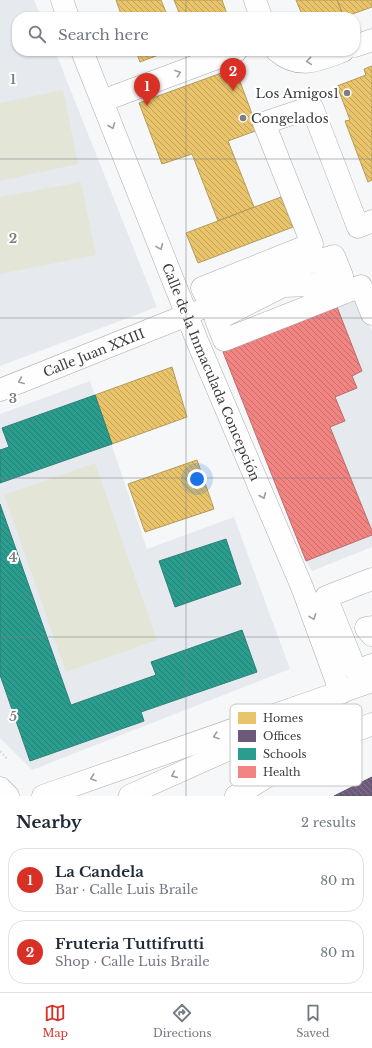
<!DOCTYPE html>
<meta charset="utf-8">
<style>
:root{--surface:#fff;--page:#f6f6f7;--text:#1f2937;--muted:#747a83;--line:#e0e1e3;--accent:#d93025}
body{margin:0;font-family:"Libre Baskerville",serif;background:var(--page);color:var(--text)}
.you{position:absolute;left:197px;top:479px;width:14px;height:14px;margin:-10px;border:3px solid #fff;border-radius:50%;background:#1a73e8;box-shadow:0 0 0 6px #1a73e833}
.badge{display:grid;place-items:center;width:26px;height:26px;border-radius:50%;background:var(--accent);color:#fff;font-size:13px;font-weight:700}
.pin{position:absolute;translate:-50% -33px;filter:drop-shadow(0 1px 2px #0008)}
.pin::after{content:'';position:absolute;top:21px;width:14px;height:12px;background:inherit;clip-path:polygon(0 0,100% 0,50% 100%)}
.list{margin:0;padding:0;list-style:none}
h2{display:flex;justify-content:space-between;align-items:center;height:52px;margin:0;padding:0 16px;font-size:17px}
h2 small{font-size:13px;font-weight:400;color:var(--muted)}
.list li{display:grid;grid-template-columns:26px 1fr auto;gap:12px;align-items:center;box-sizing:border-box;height:64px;margin:0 8px 8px;padding:0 8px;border:1px solid var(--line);border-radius:16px}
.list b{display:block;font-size:15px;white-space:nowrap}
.list p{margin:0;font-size:13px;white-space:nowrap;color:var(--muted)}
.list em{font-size:13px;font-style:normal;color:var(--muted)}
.icon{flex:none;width:22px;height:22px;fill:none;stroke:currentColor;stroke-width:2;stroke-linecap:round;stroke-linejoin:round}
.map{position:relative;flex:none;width:372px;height:796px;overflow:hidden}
.search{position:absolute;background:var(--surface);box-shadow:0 1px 3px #0004;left:12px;right:12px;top:12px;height:44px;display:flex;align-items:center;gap:10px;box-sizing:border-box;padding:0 14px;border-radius:16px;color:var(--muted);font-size:15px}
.sheet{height:196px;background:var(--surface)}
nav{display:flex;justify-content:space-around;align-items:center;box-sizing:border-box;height:56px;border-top:1px solid var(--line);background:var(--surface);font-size:11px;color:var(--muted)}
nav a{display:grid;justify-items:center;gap:2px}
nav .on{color:var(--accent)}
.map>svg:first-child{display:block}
</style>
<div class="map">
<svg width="372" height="796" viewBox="0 0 372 796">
<defs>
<pattern id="homes-back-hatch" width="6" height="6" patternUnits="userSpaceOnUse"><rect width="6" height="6" fill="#e9c46a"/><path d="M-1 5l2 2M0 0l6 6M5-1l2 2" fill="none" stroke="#bea059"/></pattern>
<pattern id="offices-back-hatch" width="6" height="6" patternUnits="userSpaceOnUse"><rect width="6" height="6" fill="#6d597a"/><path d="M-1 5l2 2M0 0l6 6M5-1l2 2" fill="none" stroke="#83748d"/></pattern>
<pattern id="schools-back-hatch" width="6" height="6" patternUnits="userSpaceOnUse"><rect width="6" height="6" fill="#2a9d8f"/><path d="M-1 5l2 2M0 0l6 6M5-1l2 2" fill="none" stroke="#258176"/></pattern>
<pattern id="health-back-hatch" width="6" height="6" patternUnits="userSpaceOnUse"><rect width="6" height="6" fill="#f28482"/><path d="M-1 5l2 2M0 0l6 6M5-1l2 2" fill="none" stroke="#c56d6c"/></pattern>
</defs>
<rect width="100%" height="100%" fill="#f6f7f8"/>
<path fill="#e6eaef" d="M 0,0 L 34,0 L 41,17 L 17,17 L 17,51 L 55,51 L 157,307 L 0,366 Z
M 358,298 L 372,331 L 372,547 L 312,571 L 306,561 L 223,352 Z
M 90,381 L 147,549 L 234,517 L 290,669 L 32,770 L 0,738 L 0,414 Z"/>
<path fill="#e3e6d6" d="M 63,90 L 78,164 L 0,181 L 0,103 Z
M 81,182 L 96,255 L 0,274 L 0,197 Z
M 95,463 L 157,640 L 66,672 L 4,495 Z"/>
<path fill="url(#homes-back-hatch)" stroke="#b59c5d" d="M 116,0 L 161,0 L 168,17 L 122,17 Z
M 174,0 L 222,0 L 228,17 L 181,17 Z
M 296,0 L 337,0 L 344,17 L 303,17 Z
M 337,0 L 372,0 L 372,7 L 344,17 Z
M 136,51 L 169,51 L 140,62 Z
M 372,66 L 372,180 L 368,182 L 345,121 L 350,120 L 337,86 L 366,75 L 364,69 Z
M 235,68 L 258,130 L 228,141 L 254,207 L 218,221 L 192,154 L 162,164 L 139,103 Z
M 281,197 L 293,227 L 198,263 L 186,233 Z
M 172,367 L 187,417 L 112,444 L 95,395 Z
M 197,460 L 214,509 L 145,532 L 128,484 Z"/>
<path fill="url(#offices-back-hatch)" stroke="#5e5168" d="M 372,777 L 372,796 L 334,796 Z"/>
<path fill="url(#schools-back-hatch)" stroke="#2f8077" d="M 95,395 L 112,444 L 0,483 L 0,450 L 9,447 L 2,428 Z
M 0,504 L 71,705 L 156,675 L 151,662 L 242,630 L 257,672 L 141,712 L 144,721 L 30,761 L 0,675 Z
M 226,539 L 241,584 L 175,607 L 159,561 Z"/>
<path fill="url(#health-back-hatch)" stroke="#bb6f6e" d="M 337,307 L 362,371 L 352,376 L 357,388 L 335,397 L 345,421 L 330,427 L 372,531 L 372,535 L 306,561 L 223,352 Z"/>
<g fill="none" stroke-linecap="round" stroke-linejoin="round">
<g stroke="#adadae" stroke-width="21">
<path id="lane" d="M 187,315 L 277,279 L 280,279
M 129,795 L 234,748 L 266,719"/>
</g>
<g stroke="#adadae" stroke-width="23">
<g id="street">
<path d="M 62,0 L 68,17"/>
<path d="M 255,0 L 261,17"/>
<path d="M 355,46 L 372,40"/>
<path id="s1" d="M 82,51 L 198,343 L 302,587 L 341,693"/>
<path d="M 277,51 C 299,70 319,60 343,51"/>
<path d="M 102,101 L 236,51"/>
<path d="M 372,221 L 358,227 L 312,107 L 264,123 L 312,244 L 202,288 L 205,294 L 286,264 L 299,266 L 334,256 L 342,276 L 313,285 L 283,286 L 216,320 L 224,340 L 361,286 L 372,314"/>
<path id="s2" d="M 0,390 L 187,315"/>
<path d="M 372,579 L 326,597 L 356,671 L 372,665"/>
<path d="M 372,627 L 366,628 L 372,635"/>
<path d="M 0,788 L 8,796"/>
</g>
</g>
<g stroke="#adadae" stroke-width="23">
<path id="secondary" d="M 43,796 L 372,681
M 236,796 L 288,763 L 331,741 L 372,724"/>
</g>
<path stroke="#dddede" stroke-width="2.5" stroke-dasharray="2 2" stroke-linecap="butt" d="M 0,751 L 8,760"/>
<use href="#lane" stroke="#fefefe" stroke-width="20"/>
<use href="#street" stroke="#fefefe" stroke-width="22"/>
<use href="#secondary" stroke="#fefefe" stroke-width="22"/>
</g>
<defs><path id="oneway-chevron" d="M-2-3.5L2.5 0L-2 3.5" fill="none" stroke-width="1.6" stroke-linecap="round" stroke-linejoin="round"/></defs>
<g stroke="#9d9e9e">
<use href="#oneway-chevron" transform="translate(309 61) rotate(175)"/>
<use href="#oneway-chevron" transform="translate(178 73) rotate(-20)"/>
<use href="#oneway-chevron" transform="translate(112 126) rotate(68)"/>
<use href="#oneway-chevron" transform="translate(160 247) rotate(68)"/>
<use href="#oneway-chevron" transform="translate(21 381) rotate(158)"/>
<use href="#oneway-chevron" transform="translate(263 496) rotate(67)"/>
<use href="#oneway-chevron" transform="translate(313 617) rotate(69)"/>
<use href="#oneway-chevron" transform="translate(216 736) rotate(161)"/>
<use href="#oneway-chevron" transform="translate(174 775) rotate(156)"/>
<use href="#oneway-chevron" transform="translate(93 778) rotate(161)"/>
</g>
<path fill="none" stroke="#7d7e7f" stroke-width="1" stroke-opacity="0.55" d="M 186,0 L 186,17M 186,51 L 186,796M 0,159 L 372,159M 0,318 L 372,318M 0,478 L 372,478M 0,637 L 372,637"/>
<g fill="#7d7e7f" stroke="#fff" stroke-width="1.5">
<circle cx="347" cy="93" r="4"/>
<circle cx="243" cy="118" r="4"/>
</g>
<g text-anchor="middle" stroke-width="4" stroke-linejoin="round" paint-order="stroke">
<g font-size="13" fill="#3c3d3e" stroke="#fff" text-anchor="end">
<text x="339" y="98">Los Amigos1</text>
<text x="251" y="123" text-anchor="start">Congelados</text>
</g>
<g font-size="13" fill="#3c3d3e" stroke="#fff">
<text dy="5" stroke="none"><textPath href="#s2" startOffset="101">Calle Juan XXIII</textPath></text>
<text dy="5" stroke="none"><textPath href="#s1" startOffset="346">Calle de la Inmaculada Concepción</textPath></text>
</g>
</g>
<rect x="230" y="704" width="132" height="82" rx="6" fill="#fff" stroke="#c4c5c5" stroke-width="1"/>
<rect x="238" y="712" width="18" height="12" fill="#e9c46a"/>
<rect x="238" y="730" width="18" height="12" fill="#6d597a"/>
<rect x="238" y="748" width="18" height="12" fill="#2a9d8f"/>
<rect x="238" y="766" width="18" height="12" fill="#f28482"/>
<g font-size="11" fill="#3c3d3e">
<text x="263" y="722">Homes</text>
<text x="263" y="740">Offices</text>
<text x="263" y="758">Schools</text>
<text x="263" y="776">Health</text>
</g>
<g font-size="13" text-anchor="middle" font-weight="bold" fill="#7d7e7f" stroke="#fff" stroke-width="4" stroke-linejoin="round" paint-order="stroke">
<text x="13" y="84">1</text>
<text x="13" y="243">2</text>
<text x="13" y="403">3</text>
<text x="13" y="562">4</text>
<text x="13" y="721">5</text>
</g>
</svg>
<div class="you"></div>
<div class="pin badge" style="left:147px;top:106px">1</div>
<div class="pin badge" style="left:233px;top:91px">2</div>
<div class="search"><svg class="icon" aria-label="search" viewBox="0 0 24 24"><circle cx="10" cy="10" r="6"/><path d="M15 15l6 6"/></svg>Search here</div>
</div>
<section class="sheet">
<h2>Nearby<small>2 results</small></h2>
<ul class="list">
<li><span class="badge">1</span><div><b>La Candela</b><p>Bar · Calle Luis Braile</p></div><em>80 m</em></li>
<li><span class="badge">2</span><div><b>Fruteria Tuttifrutti</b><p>Shop · Calle Luis Braile</p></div><em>80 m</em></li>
</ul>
</section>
<nav>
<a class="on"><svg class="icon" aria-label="map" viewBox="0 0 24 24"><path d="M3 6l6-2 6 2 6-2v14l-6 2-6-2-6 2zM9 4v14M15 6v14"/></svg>Map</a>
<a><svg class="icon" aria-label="directions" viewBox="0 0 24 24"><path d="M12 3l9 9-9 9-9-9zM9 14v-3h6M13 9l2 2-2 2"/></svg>Directions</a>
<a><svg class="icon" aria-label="saved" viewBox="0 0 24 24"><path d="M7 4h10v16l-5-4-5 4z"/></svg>Saved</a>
</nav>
